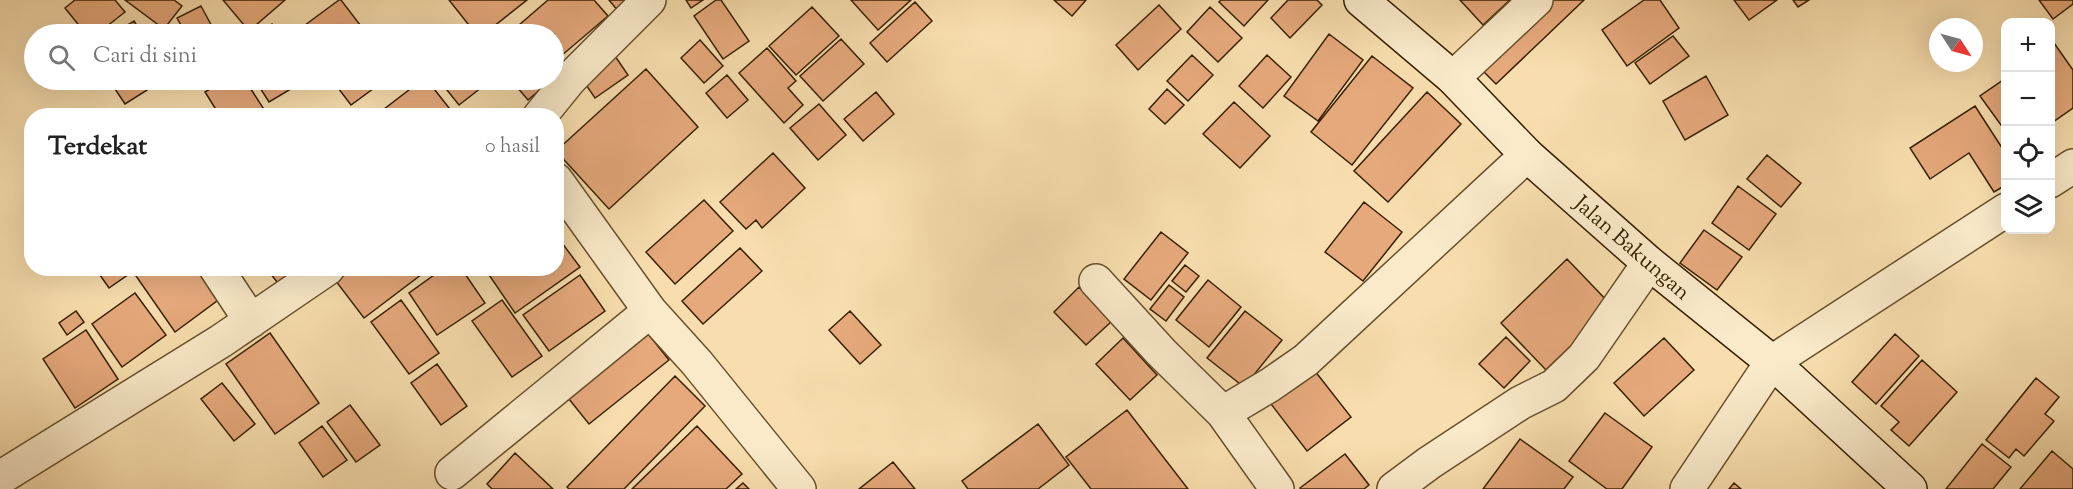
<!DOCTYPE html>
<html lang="id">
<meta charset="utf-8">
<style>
:root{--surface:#fff;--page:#f2f2f2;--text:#222;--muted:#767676;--line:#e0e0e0}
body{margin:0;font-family:"Sorts Mill Goudy",serif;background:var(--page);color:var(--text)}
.controls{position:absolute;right:18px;top:18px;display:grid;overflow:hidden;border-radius:12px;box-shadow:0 6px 24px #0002}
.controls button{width:54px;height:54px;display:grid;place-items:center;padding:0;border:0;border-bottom:2px solid var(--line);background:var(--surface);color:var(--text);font:30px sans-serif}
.compass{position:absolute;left:1929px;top:18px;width:54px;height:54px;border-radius:50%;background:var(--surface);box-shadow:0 6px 24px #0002;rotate:126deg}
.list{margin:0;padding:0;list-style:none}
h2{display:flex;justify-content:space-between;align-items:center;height:78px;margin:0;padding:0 24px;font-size:26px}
h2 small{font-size:20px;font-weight:400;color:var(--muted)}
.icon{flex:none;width:33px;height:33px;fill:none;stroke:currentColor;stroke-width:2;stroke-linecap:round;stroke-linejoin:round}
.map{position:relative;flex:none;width:2073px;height:489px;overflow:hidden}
.search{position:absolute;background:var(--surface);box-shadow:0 6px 24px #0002;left:24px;top:24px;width:540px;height:66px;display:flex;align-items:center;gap:15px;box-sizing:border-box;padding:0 21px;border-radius:33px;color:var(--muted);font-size:22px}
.panel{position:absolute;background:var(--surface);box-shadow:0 6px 24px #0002;left:24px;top:108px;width:540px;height:168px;border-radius:24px}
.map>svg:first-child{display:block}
</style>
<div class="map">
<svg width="2073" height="489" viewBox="0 0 2073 489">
<rect width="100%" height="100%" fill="#f8deae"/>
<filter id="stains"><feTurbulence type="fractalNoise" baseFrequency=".00333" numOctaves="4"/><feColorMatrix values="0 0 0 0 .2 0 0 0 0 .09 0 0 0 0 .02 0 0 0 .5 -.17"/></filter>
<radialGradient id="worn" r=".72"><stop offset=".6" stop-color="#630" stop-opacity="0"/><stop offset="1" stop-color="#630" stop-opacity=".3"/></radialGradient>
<path fill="#e6a97c" stroke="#372001" stroke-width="1.5" d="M 75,0 L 115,0 L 125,12 L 97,34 L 86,34 L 65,8 Z
M 125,0 L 174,0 L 182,6 L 164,29 Z
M 223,0 L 285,0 L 249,31 Z
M 339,0 L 341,0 L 367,34 L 300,34 L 297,31 Z
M 449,0 L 527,0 L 484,34 L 476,34 Z
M 548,0 L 594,0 L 608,16 L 554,62 L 554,34 L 527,34 L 519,25 Z
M 609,0 L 631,0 L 618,11 Z
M 686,0 L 703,0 L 691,8 Z
M 716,0 L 721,0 L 749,41 L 723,59 L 694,16 Z
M 851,0 L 911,0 L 878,30 Z
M 1054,0 L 1086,0 L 1072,16 Z
M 1221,0 L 1268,0 L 1244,26 L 1219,2 Z
M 1288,0 L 1317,0 L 1322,5 L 1290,38 L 1271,18 Z
M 1460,0 L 1510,0 L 1483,25 Z
M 1546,0 L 1584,0 L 1496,84 L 1478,66 Z
M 1644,0 L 1660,0 L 1679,28 L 1627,66 L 1602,30 Z
M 1734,0 L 1777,0 L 1749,20 Z
M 1793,0 L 1809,0 L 1798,7 Z
M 2039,0 L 2073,0 L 2073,4 L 2053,19 Z
M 915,2 L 932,21 L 887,62 L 870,43 Z
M 1159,5 L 1181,29 L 1138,70 L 1116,45 Z
M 201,6 L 216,34 L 186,34 L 177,18 Z
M 812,7 L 839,36 L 796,75 L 769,46 Z
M 1210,7 L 1242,38 L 1218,62 L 1187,32 Z
M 134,21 L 142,34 L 113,34 Z
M 272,24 L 278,34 L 255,34 Z
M 510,25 L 518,34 L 499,34 Z
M 1329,34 L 1363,60 L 1318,121 L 1284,96 Z
M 1673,36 L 1689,56 L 1650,84 L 1635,63 Z
M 841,39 L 864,64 L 823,101 L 800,76 Z
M 700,40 L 723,66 L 704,83 L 681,58 Z
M 2054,43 L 2073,70 L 2073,108 L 2050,124 L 2050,46 Z
M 767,48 L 796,81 L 788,88 L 803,105 L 784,123 L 739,73 Z
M 1192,55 L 1213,75 L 1188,101 L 1167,81 Z
M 1267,55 L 1291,77 L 1263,108 L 1239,86 Z
M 615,56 L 628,75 L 595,98 L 582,79 Z
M 1372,56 L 1413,88 L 1352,165 L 1311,132 Z
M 646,69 L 698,127 L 609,209 L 556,151 Z
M 727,75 L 748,100 L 727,118 L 706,93 Z
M 1706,76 L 1728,115 L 1685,140 L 1663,101 Z
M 2006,78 L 2006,132 L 1980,96 Z
M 109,80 L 163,80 L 125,104 Z
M 224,80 L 245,80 L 267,114 L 220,116 L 205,92 Z
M 255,80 L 306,80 L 269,102 Z
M 332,80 L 385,80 L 351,105 Z
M 422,80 L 427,80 L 453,113 L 450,116 L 375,116 Z
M 439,80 L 491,80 L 459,105 Z
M 511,80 L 551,80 L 528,100 Z
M 1167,89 L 1184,105 L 1165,124 L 1149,109 Z
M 876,92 L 894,114 L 863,141 L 844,119 Z
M 1427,92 L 1461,124 L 1388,202 L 1354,171 Z
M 1234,102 L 1270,136 L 1240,168 L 1203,134 Z
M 819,104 L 846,135 L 818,160 L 790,128 Z
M 1975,106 L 2006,154 L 2006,185 L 1994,192 L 1969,153 L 1930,179 L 1910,148 Z
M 773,153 L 805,188 L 762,228 L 756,220 L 746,229 L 720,202 Z
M 1767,155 L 1801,183 L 1781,207 L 1747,179 Z
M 1738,186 L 1776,214 L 1749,250 L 1712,223 Z
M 704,200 L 733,231 L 675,284 L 646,252 Z
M 1364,202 L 1402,232 L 1363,281 L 1325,252 Z
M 1704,230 L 1742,257 L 1717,290 L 1680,263 Z
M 1161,232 L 1188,253 L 1151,300 L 1124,279 Z
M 556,235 L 580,267 L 515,313 L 485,269 L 556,268 Z
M 740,248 L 762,271 L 703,324 L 682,301 Z
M 1567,259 L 1612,306 L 1546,370 L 1501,323 Z
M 1185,265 L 1199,276 L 1186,292 L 1172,281 Z
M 95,268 L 125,268 L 129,274 L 109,288 Z
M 147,268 L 206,268 L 225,295 L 175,332 L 136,276 Z
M 266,268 L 303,268 L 281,287 Z
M 350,268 L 430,268 L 364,318 L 335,280 Z
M 444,268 L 461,268 L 485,303 L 437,335 L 409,293 Z
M 580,275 L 605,311 L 549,351 L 523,315 Z
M 1208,280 L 1241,307 L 1209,347 L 1176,320 Z
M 1169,285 L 1184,297 L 1166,321 L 1150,309 Z
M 1079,287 L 1112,321 L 1086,345 L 1054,312 Z
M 135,293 L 166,335 L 122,367 L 92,324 Z
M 401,300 L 439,353 L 409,374 L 371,322 Z
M 502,300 L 542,356 L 512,377 L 472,321 Z
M 76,311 L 84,322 L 67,335 L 59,323 Z
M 850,311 L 881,345 L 860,364 L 829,330 Z
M 1245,311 L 1282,340 L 1244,387 L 1207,358 Z
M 86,330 L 118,379 L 75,408 L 43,359 Z
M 645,330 L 669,360 L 589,424 L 565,394 Z
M 270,333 L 319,403 L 275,434 L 226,364 Z
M 1895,334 L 1919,356 L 1876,404 L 1852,382 Z
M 1506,337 L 1530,361 L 1504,388 L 1479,364 Z
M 1123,338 L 1157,375 L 1130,400 L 1096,364 Z
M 1664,338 L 1694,370 L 1644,416 L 1614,383 Z
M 1922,360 L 1957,392 L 1909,446 L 1891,430 L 1899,422 L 1881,406 Z
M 437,364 L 467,406 L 441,425 L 411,383 Z
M 1311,366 L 1351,417 L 1307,451 L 1268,400 Z
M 675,376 L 705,406 L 624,489 L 569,489 L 567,487 Z
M 2036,378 L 2059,397 L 2045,414 L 2054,421 L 2024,456 L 2016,449 L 2009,458 L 1986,440 Z
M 222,383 L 255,424 L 234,441 L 201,399 Z
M 350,405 L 380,445 L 356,462 L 327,422 Z
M 1127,410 L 1188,489 L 1091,489 L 1066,457 Z
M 1605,413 L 1652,447 L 1622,489 L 1607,489 L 1569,461 Z
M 1038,424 L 1069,465 L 1038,489 L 968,489 L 962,481 Z
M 322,426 L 347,460 L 323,477 L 299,443 Z
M 697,426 L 742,474 L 726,489 L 632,489 Z
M 1520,439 L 1573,477 L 1564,489 L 1483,489 Z
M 1982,444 L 2011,467 L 1993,489 L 1946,489 Z
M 2052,451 L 2073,469 L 2073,489 L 2020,489 Z
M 515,453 L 553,489 L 492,489 L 487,484 Z
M 1345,454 L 1369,485 L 1364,489 L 1301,489 L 1300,488 Z
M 893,462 L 915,489 L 859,489 Z
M 743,483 L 749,489 L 736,489 Z
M 1734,483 L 1741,489 L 1729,489 Z"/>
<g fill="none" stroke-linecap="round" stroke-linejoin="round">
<g stroke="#67502c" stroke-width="36">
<path id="street" d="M 1453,78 L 1536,0
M 540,116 L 570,79 L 649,0
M 556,180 L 650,311 L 697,363 L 799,489
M 2050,181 L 2073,166
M 216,268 L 251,321
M 1096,281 L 1161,352 L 1223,413 L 1277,489
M 1223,413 L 1270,385 L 1306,360 L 1527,155
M 452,473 L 650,311
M 0,478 L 221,341 L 328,268
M 1394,489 L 1429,463 L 1520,403 L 1554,386 L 1584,357 L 1649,263
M 1687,489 L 1772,362 L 2006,210"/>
</g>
<g stroke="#372001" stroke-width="36">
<path id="secondary" d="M 1361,0 L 1453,78 L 1527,155 L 1649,263 L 1772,362 L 1910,489"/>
</g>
<use href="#street" stroke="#faeaca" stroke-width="33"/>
<use href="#secondary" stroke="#faeaca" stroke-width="33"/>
</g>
<g text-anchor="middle" stroke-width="5" stroke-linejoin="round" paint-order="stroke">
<g font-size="22" fill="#372001" stroke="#faeaca">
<text transform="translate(1633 247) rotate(41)" y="8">Jalan Bakungan</text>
</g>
</g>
<rect width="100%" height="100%" filter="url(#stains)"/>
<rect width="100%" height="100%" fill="url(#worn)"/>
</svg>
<div class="controls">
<button>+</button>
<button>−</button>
<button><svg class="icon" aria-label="locate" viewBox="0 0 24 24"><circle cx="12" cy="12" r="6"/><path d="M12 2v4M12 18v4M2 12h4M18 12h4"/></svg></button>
<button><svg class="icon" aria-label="layers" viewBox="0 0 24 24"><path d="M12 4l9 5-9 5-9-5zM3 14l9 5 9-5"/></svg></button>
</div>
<svg class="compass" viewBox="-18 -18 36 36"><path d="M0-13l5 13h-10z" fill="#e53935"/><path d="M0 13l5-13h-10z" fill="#767676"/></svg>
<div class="search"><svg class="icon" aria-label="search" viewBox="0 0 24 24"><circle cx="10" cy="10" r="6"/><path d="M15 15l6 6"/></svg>Cari di sini</div>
<section class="panel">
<h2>Terdekat<small>0 hasil</small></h2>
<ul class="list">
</ul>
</section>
</div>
